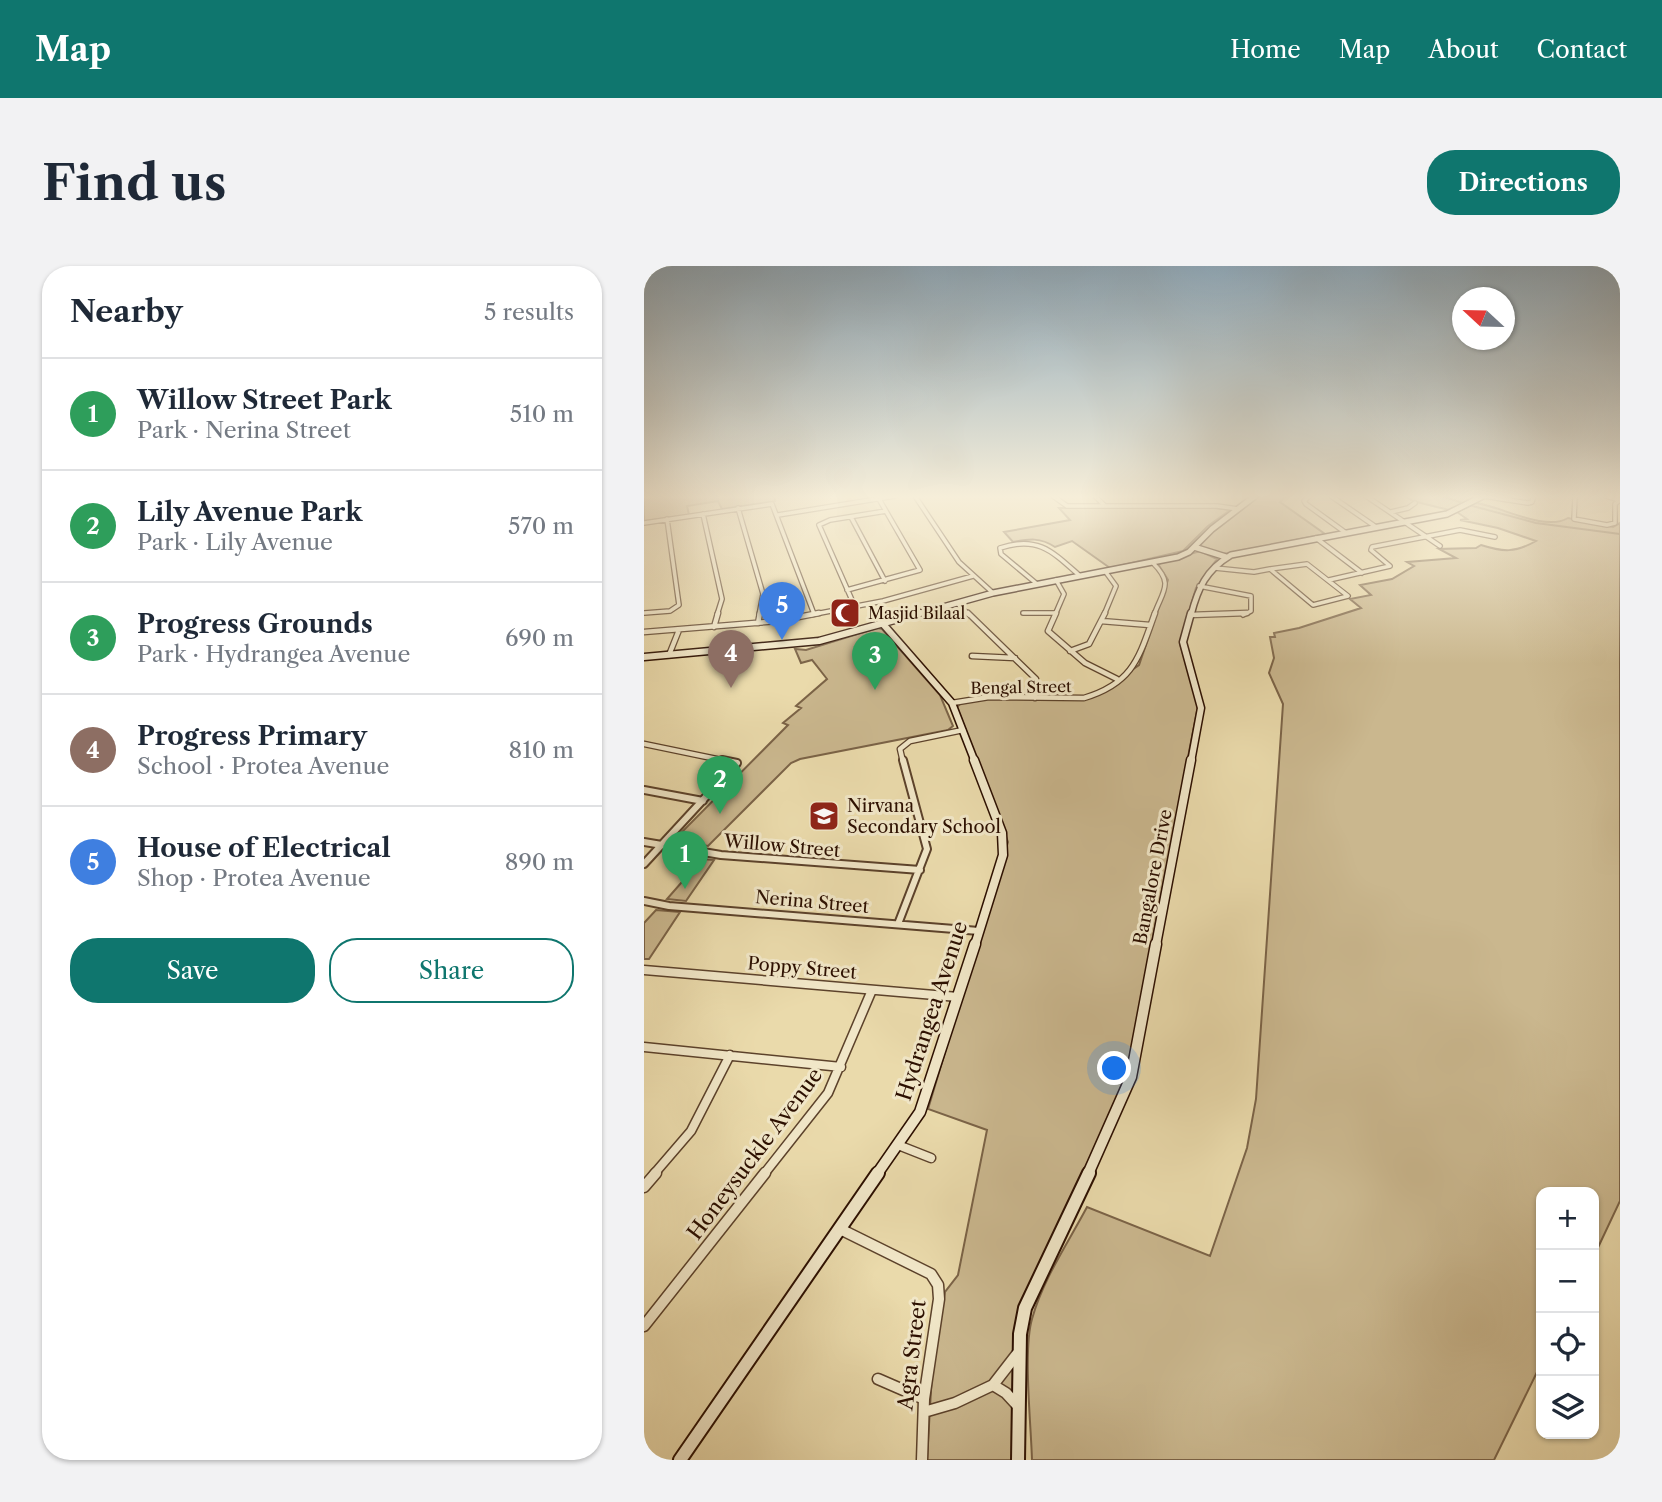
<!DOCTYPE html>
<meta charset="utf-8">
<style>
:root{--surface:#fff;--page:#f2f2f3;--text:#1f2937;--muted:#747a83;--line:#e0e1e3;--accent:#0f766e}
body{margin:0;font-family:"Libre Caslon Text",serif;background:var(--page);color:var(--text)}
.controls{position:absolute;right:21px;bottom:21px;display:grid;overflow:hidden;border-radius:14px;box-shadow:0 2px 5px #0004}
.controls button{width:63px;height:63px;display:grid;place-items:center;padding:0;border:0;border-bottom:2px solid var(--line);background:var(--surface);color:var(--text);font:35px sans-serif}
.compass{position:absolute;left:808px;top:21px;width:63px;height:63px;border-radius:50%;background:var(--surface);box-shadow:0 2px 5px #0004;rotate:292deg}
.you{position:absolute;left:471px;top:803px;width:24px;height:24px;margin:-18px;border:5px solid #fff;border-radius:50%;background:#1a73e8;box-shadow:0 0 0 10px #1a73e833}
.badge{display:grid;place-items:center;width:46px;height:46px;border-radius:50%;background:var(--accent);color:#fff;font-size:23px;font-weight:700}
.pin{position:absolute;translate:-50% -58px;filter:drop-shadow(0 2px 4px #0008)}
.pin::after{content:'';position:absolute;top:37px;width:24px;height:21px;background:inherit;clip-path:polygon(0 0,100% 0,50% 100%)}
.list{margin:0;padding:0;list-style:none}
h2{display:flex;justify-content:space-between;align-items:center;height:91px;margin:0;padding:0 28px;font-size:30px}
h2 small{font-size:23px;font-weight:400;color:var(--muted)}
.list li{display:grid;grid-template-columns:46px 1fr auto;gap:21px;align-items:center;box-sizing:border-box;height:112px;padding:0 28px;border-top:2px solid var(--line)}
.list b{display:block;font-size:26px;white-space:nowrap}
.list p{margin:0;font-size:23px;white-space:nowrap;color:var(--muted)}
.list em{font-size:23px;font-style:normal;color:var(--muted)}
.actions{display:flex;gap:14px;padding:21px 28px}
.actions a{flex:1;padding:16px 0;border:2px solid var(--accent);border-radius:28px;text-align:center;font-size:24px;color:var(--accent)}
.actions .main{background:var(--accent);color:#fff}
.icon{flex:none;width:38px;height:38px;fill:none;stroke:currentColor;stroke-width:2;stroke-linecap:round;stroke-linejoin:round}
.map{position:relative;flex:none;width:976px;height:1194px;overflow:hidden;border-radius:28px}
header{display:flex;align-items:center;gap:42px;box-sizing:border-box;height:98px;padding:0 35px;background:var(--accent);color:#fff}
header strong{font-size:33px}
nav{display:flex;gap:38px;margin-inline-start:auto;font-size:24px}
.intro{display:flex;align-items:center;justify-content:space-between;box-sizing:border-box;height:168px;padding:0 42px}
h1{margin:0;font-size:49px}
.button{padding:18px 32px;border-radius:28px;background:var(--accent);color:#fff;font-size:24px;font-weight:700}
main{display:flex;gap:42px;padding:0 42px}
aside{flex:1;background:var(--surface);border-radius:28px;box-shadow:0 2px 5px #0004}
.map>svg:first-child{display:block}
</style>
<header>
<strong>Map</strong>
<nav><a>Home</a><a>Map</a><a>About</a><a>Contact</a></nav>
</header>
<div class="intro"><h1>Find us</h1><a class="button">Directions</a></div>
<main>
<aside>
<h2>Nearby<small>5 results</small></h2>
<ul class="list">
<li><span class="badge" style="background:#2e9e5b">1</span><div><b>Willow Street Park</b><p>Park · Nerina Street</p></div><em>510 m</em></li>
<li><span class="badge" style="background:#2e9e5b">2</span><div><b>Lily Avenue Park</b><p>Park · Lily Avenue</p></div><em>570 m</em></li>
<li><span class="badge" style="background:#2e9e5b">3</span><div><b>Progress Grounds</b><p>Park · Hydrangea Avenue</p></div><em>690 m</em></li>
<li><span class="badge" style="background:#8d6e63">4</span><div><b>Progress Primary</b><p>School · Protea Avenue</p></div><em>810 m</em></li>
<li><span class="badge" style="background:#3f7fe0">5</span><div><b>House of Electrical</b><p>Shop · Protea Avenue</p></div><em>890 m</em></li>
</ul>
<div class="actions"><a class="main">Save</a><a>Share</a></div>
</aside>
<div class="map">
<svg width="976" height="1194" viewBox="0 0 976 1194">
<rect width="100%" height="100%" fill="#eadaab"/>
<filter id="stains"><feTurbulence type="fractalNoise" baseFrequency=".00286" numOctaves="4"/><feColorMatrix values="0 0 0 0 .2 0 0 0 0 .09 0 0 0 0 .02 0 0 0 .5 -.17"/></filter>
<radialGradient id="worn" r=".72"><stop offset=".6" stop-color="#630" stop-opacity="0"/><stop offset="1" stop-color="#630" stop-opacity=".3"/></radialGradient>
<path fill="#cab78e" stroke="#7b6347" stroke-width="2" d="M 0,230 L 130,230 L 131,235 L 78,243 L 74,235 L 43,240 L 45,249 L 0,255 Z
M 614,230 L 642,230 L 636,236 L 681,268 L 586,287 L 574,288 L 554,280 L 569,265 Z
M 761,230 L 837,230 L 805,244 L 769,235 Z
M 832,237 C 856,240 901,266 924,252 L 969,261 L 976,257 L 976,935 L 950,990 L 950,926 L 897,926 L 897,1098 L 850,1194 L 388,1194 C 387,1158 379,1084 388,1053 C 399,1013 424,977 443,941 L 566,990 L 603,882 L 612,833 L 639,438 L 625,407 L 630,392 L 626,371 L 631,371 L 630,367 L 655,362 L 717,342 L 706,333 L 727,329 L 716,319 L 748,313 L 770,300 L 763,296 L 812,292 L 795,283 L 832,282 L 837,279 C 859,286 871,287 892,275 L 854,262 L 816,254 L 823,253 L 813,246 Z
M 415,242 L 572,242 L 586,244 L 564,260 L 539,285 L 466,302 L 428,275 L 411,281 C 396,271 385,273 369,276 L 360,266 L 426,254 Z
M 556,285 L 573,293 L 552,322 L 536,378 L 554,437 L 553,445 L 480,820 L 376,1039 L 370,1071 L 368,1194 L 283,1194 L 288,1107 L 301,1026 L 314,1009 L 343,864 L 284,843 L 364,576 L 313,441 L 317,437 L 340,432 L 448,431 L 495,399 L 524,314 L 514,298 Z
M 233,362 L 238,363 L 296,429 L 309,460 L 304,464 L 156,493 L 147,497 L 64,580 L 30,574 L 144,459 L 139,457 L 157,442 L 152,440 L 183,413 L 168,394 L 157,397 L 151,383 L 162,384 Z
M 58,593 L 70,594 L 42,635 L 23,633 Z
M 12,644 L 36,646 L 5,693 L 0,693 L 0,657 Z"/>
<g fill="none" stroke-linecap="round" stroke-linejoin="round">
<path stroke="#775f44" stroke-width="2" d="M 797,230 L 819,237
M 825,239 L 892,257 L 976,268"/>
<g stroke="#5c422b" stroke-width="6">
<path id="street-far4" d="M 271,230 L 315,296 L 349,327
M 409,230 L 423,240 L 573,240 L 594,243
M 451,230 L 461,240
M 665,230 L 660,235 L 662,238 L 702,267
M 687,230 L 732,261
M 722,230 L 796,280
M 839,230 L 884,237 L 888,236 L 890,230
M 931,230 L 930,253 L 963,259 L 971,257 L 971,238 L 976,234
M 962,230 L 976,234
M 94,242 L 119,328 L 115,349
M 747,246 L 764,242 L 771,237
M 59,248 L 78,333 L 73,349
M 134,249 L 251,230
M 207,251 L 241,315
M 0,257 L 128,238 L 170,348
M 672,272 L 718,307
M 509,297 C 530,318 519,324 510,349
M 663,298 L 704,330 L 669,339 L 626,303 Z
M 571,302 L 610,306 L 626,303
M 685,314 L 746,300 L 727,284 L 728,281 L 816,264 L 851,271
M 393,318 L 357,288 L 356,282 C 394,269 409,286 436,310
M 555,320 L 607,330 L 607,345 L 599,349
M 203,324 L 276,304 L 235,233
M 313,337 L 325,349
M 211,341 L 175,259 L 186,254 L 242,245
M 0,347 L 26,345 L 35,339 L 23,253
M 379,347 L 411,347
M 166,349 L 239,335 L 329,310
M 411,349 L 420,328 L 412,314
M 460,349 L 472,320 L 461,305"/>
</g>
<g stroke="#5c422b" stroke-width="7">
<path id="street-far3" d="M 324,347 L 392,413 L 391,432
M 412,347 L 404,365 L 441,397 L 473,413
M 546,349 L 603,347
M 457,355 L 506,359
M 114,357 L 116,347
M 70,361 L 74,347
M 0,366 L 134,355 L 175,347
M 426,385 L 445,378 L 461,347
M 25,389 L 35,364
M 328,390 L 371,392
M 308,437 L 345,431 L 440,432 C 490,417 495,391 511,347
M 0,478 L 87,496
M 259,496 L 256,483 L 266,475 L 319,464"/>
</g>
<g stroke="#5c422b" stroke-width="10">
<path id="street-far2" d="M 0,524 L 59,535
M 0,576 L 77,589 L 276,604
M 0,598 L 93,497 L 78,494
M 0,635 L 25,640 L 335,665
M 254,658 L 283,583 L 259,494"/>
</g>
<g stroke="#5c422b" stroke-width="11">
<path id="street-far1" d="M 0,704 L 314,731
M 0,781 L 197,801
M 254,879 L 287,892
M 10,908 L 47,865 L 86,789
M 120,908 L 184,827 L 228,724"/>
</g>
<g stroke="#5c422b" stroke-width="13">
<path id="street" d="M 0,921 L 12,907
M 196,963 L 287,1008 L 294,1019 L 295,1033 L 280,1133 L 278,1194
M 0,1060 L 121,907
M 234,1113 L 280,1133
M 349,1119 L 362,1127 L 374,1140
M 280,1146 L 311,1137 L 349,1119 L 373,1088"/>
</g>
<g stroke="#2c0f00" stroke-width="8">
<path id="secondary-far4" d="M 550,281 L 582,291
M 270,349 L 349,327 L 534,291 L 545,286 L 568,263 L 611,230
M 547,349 C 554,322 562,304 587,289 L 803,248 L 839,230"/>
</g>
<g stroke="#2c0f00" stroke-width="9">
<path id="secondary-far3" d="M 239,358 L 308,437 L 331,496
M 0,391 L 175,375 L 276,347
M 547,496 L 557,442 L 539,376 L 547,347"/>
</g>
<g stroke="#2c0f00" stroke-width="11">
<path id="secondary-far2" d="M 330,494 L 358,567 L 359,589 L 331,679
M 512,679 L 547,494"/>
</g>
<g stroke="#2c0f00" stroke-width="13">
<path id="secondary-far1" d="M 233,908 L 276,846 L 331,678
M 444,908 L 487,811 L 512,678"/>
</g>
<g stroke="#2c0f00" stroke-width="16">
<path id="secondary" d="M 36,1194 L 234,907
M 374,1194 L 376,1068 L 381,1042 L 445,907"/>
</g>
<use href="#street-far4" stroke="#f1e7c8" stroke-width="3.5"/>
<use href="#street-far3" stroke="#f1e7c8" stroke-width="4.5"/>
<use href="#street-far2" stroke="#f1e7c8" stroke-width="6"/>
<use href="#street-far1" stroke="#f1e7c8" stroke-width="8"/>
<use href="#street" stroke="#f1e7c8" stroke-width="10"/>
<use href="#secondary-far4" stroke="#f1e7c8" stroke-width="5"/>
<use href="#secondary-far3" stroke="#f1e7c8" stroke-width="6"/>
<use href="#secondary-far2" stroke="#f1e7c8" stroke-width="8"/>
<use href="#secondary-far1" stroke="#f1e7c8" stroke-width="10"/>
<use href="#secondary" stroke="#f1e7c8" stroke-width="12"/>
</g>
<linearGradient id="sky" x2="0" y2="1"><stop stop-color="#8fa8b8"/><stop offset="0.58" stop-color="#f6eed9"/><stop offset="1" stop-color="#f6eed9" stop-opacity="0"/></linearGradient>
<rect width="976" height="398" fill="url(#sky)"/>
<defs>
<g id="mosque-square" transform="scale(1.575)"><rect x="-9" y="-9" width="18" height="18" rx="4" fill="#8f2418" stroke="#f1e7c8"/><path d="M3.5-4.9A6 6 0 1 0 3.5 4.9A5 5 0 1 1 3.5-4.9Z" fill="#fff"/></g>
<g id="school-square" transform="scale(1.575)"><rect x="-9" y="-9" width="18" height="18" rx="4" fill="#8f2418" stroke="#f1e7c8"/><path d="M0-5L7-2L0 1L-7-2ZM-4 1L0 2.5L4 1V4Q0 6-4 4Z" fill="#fff"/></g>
</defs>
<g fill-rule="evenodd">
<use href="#mosque-square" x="201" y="347"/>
<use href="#school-square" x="180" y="550"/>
</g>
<g text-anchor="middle" stroke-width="6" stroke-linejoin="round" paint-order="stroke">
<g font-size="16" fill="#2c0f00" stroke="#f1e7c8" text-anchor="start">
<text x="224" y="353">Masjid Bilaal</text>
</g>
<g font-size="16" fill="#2c0f00" stroke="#f1e7c8">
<text transform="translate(377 421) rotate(-1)" y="6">Bengal Street</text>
</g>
<g font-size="18" fill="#2c0f00" stroke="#f1e7c8" text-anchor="start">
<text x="203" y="546">Nirvana<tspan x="203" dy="21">Secondary School</tspan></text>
</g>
<g font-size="18" fill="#2c0f00" stroke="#f1e7c8">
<text transform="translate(138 580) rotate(5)" y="6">Willow Street</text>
<text transform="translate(509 611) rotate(-79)" y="6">Bangalore Drive</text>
<text transform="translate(168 636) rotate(5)" y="6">Nerina Street</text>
<text transform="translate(158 702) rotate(5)" y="6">Poppy Street</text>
</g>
<g font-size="21" fill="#2c0f00" stroke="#f1e7c8">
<text transform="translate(288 745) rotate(-72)" y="7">Hydrangea Avenue</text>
<text transform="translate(111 888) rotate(-53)" y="7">Honeysuckle Avenue</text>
<text transform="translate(268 1089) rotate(-83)" y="7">Agra Street</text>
</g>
</g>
<rect width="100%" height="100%" filter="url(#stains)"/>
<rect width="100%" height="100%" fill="url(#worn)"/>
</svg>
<div class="controls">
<button>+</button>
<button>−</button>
<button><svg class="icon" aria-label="locate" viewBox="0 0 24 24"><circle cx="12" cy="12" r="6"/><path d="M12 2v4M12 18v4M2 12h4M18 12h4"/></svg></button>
<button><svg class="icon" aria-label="layers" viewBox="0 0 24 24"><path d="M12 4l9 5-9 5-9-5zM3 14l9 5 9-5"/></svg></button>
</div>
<svg class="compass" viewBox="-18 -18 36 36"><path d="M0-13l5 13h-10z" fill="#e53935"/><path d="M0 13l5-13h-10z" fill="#747a83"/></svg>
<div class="you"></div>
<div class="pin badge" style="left:41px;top:623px;background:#2e9e5b">1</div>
<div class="pin badge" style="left:76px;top:548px;background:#2e9e5b">2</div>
<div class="pin badge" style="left:231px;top:424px;background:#2e9e5b">3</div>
<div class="pin badge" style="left:87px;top:422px;background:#8d6e63">4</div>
<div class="pin badge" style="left:138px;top:374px;background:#3f7fe0">5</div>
</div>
</main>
